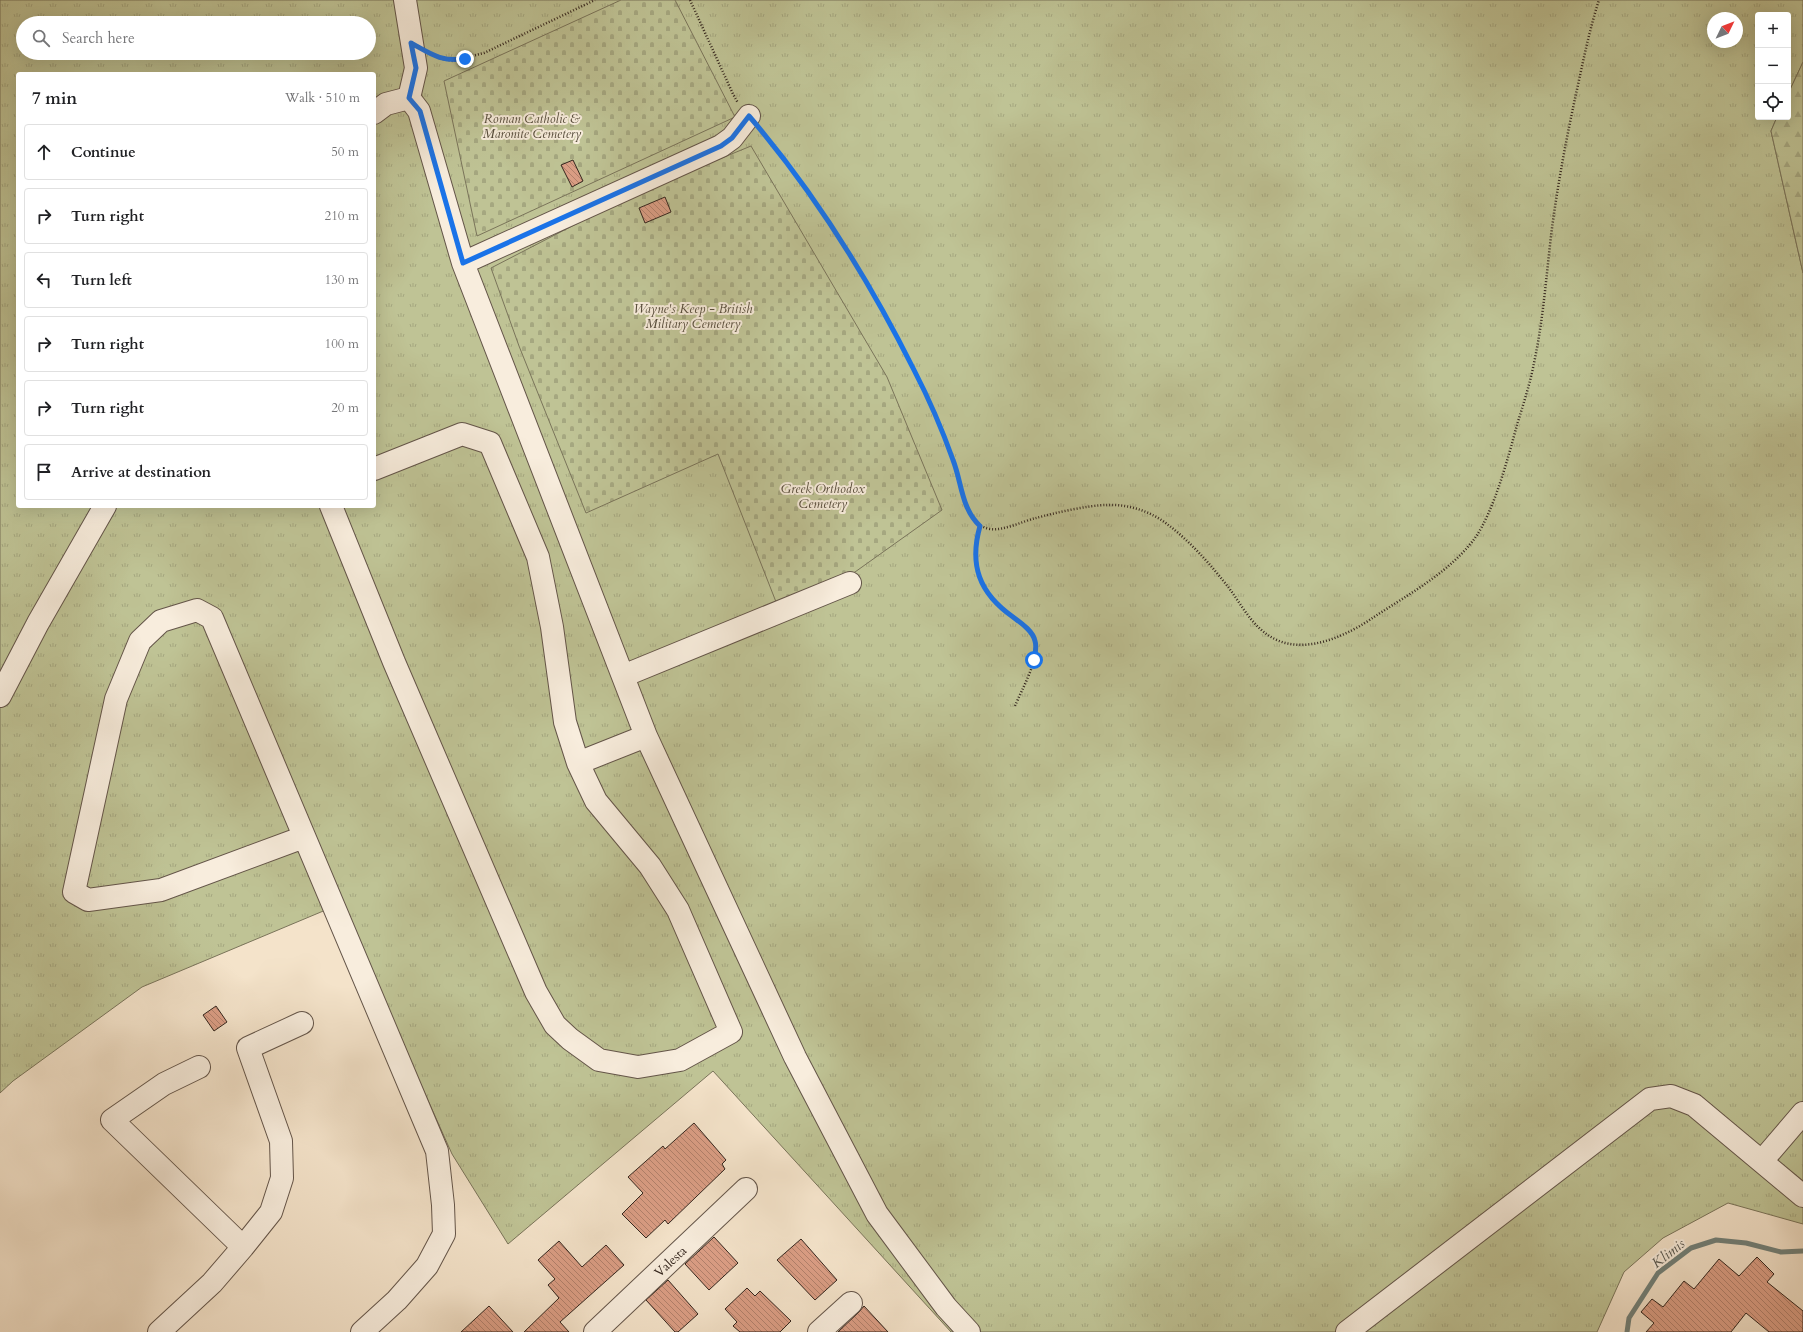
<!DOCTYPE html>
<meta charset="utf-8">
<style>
:root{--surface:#fff;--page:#f6f6f6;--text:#202124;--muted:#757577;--line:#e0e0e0}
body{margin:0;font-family:Cardo,serif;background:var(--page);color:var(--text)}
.controls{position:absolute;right:12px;top:12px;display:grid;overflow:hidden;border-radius:4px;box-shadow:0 4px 16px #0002}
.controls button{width:36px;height:36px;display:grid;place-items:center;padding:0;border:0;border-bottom:1px solid var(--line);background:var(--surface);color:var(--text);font:20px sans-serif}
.compass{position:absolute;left:1707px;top:12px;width:36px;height:36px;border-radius:50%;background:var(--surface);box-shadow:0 4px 16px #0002;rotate:47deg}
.stop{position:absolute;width:12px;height:12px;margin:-9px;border:3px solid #1a73e8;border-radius:50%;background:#fff}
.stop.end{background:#1a73e8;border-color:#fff;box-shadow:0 1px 4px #0008}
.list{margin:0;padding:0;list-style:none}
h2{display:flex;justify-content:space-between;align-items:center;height:52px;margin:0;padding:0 16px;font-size:17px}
h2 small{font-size:13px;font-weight:400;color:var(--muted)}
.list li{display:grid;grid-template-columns:26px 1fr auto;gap:12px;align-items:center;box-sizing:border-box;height:56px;margin:0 8px 8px;padding:0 8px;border:1px solid var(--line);border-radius:4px}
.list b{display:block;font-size:15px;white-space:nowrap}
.list em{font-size:13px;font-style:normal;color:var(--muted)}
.icon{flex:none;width:22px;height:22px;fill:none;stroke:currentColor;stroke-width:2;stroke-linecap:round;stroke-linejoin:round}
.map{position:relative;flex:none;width:1803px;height:1332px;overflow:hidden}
.search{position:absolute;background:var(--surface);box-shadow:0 4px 16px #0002;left:16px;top:16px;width:360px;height:44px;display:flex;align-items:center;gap:10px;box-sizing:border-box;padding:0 14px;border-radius:22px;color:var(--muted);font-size:15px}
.panel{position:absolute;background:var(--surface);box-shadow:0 4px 16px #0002;left:16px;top:72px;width:360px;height:436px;border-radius:4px}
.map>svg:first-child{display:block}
</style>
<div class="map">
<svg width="1803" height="1332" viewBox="0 0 1803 1332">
<defs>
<pattern id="grass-tufts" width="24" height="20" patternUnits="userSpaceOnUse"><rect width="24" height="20" fill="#bfc395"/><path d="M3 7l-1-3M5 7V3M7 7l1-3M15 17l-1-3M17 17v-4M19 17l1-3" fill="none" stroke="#a5a780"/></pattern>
<pattern id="forest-firs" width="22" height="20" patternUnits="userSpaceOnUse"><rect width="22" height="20" fill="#bfc395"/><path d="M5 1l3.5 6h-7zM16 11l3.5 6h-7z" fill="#a5a780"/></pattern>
<pattern id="cemetery-stones" width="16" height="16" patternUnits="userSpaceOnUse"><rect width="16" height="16" fill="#bfc395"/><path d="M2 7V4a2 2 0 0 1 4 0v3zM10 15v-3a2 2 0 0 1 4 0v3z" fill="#a5a780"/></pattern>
<pattern id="building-back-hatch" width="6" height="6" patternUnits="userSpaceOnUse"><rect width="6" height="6" fill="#db9e85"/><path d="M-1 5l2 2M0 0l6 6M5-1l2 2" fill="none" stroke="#b2816c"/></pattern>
</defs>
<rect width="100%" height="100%" fill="#f4e3ca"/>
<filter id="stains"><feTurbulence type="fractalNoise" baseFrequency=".005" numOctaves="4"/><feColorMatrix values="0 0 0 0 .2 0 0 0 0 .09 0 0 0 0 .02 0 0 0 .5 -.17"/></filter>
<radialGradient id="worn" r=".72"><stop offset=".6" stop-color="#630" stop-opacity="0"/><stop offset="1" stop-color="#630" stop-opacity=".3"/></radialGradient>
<path fill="url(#grass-tufts)" stroke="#7a745a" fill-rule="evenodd" d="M 0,0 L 1803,0 L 1803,62 L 1788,94 L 1788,15 L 1758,15 L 1758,117 L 1777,117 L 1771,131 L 1803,273 L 1803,1224 L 1728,1203 L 1663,1238 L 1624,1272 L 1597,1332 L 951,1332 L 713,1071 L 508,1244 L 452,1154 L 340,904 L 142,987 L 13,1081 L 0,1093 ZM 1713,18 L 1737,18 L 1737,42 L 1713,42 ZM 23,23 L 369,23 L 369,53 L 23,53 ZM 18,74 L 374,74 L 374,506 L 18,506 Z"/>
<path fill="url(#forest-firs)" stroke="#7a745a" d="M 1803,62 L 1803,273 L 1771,131 L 1777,117 L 1788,117 L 1788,94 Z"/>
<path fill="url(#cemetery-stones)" stroke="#7a745a" d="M 621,0 L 675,0 L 735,117 L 477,236 L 444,81 Z
M 751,146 L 887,377 L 942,510 L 855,572 L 778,607 L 718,454 L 586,513 L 519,346 L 491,268 L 634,194 Z"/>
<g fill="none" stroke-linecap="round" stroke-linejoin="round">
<path stroke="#72817a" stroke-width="5" d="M 1627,1332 L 1629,1318 L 1658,1273 L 1691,1248 L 1716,1240 L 1746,1243 L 1781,1252 L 1803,1251"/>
</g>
<path fill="url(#building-back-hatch)" stroke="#34261e" d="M 573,160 L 583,181 L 572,187 L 561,165 Z
M 665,197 L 671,212 L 645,223 L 639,208 Z
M 216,1006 L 227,1022 L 214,1031 L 203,1015 Z
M 694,1123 L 726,1160 L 722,1164 L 725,1169 L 668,1224 L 665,1220 L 646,1238 L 622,1214 L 643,1193 L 628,1177 L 663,1146 L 665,1149 Z
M 714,1237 L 738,1263 L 709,1290 L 685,1264 Z
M 801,1239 L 837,1280 L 815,1300 L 777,1260 Z
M 559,1241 L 582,1267 L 606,1245 L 624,1265 L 560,1322 L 569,1332 L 524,1332 L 559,1298 L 548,1285 L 555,1279 L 538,1260 Z
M 1757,1257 L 1774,1274 L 1767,1282 L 1803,1311 L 1803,1332 L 1769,1332 L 1746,1313 L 1731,1332 L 1646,1332 L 1654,1323 L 1641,1312 L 1652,1299 L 1663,1307 L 1684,1281 L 1694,1289 L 1719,1259 L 1739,1276 Z
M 668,1280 L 698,1314 L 678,1332 L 675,1332 L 646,1300 Z
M 747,1288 L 755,1296 L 760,1291 L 791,1321 L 780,1332 L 740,1332 L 733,1326 L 737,1322 L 725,1309 Z
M 489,1306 L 513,1332 L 461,1332 Z
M 864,1306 L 888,1332 L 838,1332 L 859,1312 Z"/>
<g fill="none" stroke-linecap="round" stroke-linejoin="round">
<g stroke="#645549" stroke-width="24">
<path id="minor" d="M 405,0 L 416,68 L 409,98
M 409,98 L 419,111 L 463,263 L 646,736 L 795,1057 L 877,1214 L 946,1307 L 969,1332
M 374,113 L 386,104 L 409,98
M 463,263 L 721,146 L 732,138 L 749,116
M 331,506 L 394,662 L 536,992 L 555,1025 L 570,1039 L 599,1060 L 638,1067 L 680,1060 L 731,1032 L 678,910 L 650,866 L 596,801 L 578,763 L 565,722 L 552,627 L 538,557 L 490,443 L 462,434 L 374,469
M 623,676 L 850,583
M 0,696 L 38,623 L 105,506
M 578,763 L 646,736
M 304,837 L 161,890 L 88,900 L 74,892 L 116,699 L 140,641 L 161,621 L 197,610 L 212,618 L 437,1151 L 443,1205 L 444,1234 L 427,1266 L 397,1300 L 362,1332
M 199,1067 L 164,1084 L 112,1120 L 243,1247
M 1762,1161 L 1803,1113
M 159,1332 L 212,1283 L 243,1247 L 271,1212 L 282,1178 L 281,1141 L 248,1048 L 302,1023
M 595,1332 L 746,1189
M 819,1332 L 851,1303
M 1347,1332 L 1650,1099 L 1671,1096 L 1694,1105 L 1803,1196"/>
</g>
<path stroke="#34261e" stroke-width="2.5" stroke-dasharray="1 2" stroke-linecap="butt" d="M 690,0 L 733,94 L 738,103
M 432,54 L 443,59 L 453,61 L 484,53 L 595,0
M 761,130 C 821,203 874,288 916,373 C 930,402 944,431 954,462 C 960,480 961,507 976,521 C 979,525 984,528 990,529 C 1004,531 1023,521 1036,518 C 1054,513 1089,505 1107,505 C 1128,504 1150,511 1167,524 C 1190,541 1211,565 1229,588 C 1243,607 1254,630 1277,640 C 1308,654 1348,635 1374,617 C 1409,594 1450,572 1475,538 C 1494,511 1508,458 1517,425 C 1523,405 1530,384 1534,363 C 1543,321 1546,279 1551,236 C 1557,188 1566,140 1576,94 C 1583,62 1589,31 1599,0
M 980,525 C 970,562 978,592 1009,614 C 1019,621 1031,628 1035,640 C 1041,656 1021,691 1015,706"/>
<use href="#minor" stroke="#f8eddd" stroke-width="22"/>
</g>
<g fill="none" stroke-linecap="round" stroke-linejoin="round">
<path stroke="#1a73e8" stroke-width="5" d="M 465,59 C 441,62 431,54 411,43 L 416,68 L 409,98 L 420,111 L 463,263 L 721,146 L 732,138 L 749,116 C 815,193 869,280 914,370 C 929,399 942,429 953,460 C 962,483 961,508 980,526 C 969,565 979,593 1013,617 C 1021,623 1033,631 1035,641 C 1037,647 1035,654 1034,660"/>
</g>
<g text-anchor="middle" stroke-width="4" stroke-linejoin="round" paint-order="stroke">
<g font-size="13" font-style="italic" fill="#574d3c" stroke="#f8eddd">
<text x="532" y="123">Roman Catholic &amp;<tspan x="532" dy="15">Maronite Cemetery</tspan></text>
<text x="693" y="313">Wayne's Keep - British<tspan x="693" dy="15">Military Cemetery</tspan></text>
<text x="823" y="493">Greek Orthodox<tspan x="823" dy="15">Cemetery</tspan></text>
</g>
<g font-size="13" fill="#34261e" stroke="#f8eddd">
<text transform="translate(670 1261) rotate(-43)" y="5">Valesta</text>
</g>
<g font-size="14" font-style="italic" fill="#53544c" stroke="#f8eddd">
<text transform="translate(1668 1253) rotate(-38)" y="5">Klimis</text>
</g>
</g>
<rect width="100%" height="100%" filter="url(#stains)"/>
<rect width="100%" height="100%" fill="url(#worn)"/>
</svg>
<div class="controls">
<button>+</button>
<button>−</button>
<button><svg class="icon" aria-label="locate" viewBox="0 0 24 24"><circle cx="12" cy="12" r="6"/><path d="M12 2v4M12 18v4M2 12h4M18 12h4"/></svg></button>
</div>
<svg class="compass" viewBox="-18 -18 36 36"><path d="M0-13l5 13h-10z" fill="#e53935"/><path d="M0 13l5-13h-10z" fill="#757577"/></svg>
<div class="stop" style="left:1034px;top:660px"></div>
<div class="stop end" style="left:465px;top:59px"></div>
<div class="search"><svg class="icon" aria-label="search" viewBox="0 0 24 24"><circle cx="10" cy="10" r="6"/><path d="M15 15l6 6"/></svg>Search here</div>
<section class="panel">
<h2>7 min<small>Walk · 510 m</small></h2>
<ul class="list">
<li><svg class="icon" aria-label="ahead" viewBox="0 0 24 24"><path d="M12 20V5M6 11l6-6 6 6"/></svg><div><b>Continue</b></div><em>50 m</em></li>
<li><svg class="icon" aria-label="right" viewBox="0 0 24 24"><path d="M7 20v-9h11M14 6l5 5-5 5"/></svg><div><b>Turn right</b></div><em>210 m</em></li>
<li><svg class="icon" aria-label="left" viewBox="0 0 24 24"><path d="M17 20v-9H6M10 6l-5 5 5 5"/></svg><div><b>Turn left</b></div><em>130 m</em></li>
<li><svg class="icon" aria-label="right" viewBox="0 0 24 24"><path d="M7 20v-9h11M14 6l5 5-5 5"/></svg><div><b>Turn right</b></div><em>100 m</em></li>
<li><svg class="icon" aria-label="right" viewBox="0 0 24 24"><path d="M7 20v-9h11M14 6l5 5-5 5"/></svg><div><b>Turn right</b></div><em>20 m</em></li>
<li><svg class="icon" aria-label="arrive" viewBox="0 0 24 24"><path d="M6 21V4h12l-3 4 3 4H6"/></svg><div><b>Arrive at destination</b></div></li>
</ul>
</section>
</div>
